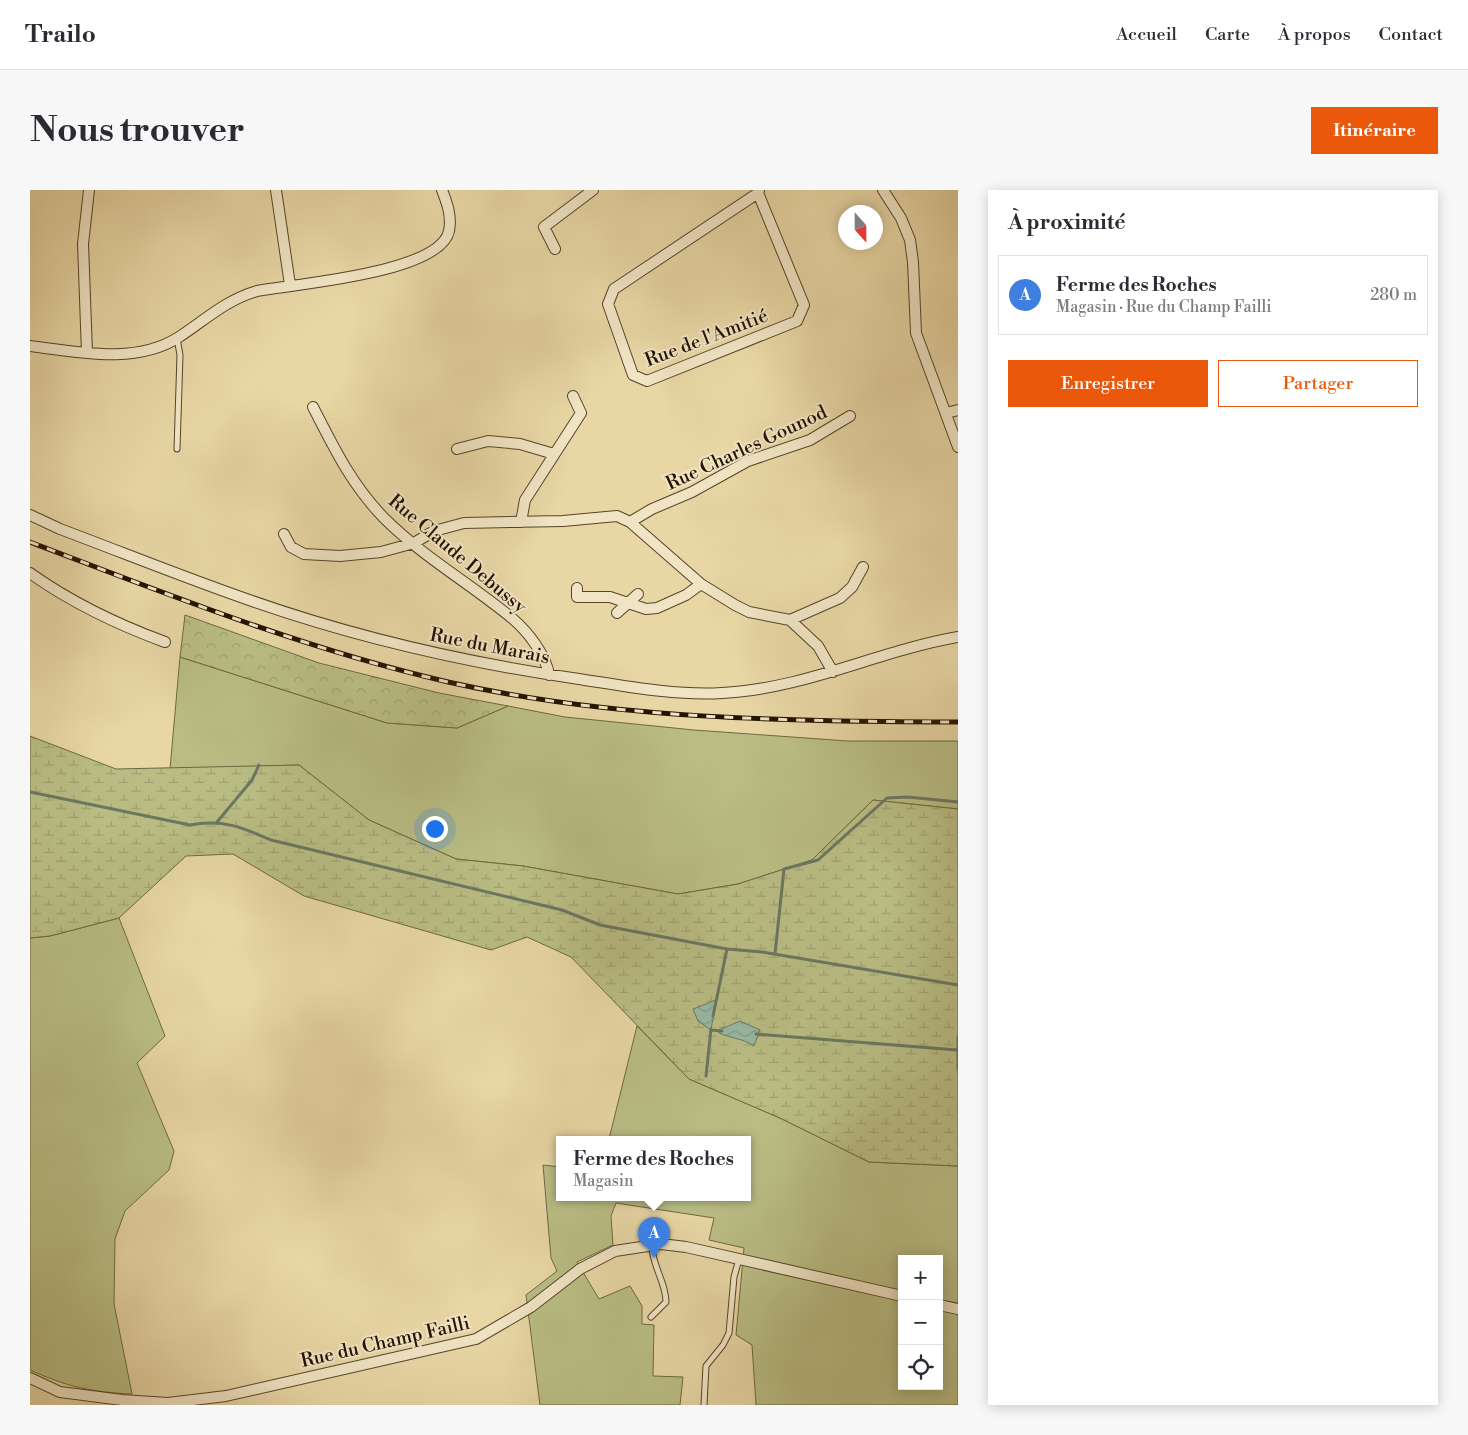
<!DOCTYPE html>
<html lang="fr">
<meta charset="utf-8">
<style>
:root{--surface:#fff;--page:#f7f7f7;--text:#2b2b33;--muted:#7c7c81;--line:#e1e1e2;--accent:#ea580c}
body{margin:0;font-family:"Libre Bodoni",serif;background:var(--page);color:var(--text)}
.controls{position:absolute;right:15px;bottom:15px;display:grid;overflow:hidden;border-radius:0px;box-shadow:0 2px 12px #0003}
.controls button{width:45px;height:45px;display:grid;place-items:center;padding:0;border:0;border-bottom:1px solid var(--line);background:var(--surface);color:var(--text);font:25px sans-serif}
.compass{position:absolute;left:808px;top:15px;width:45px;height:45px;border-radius:50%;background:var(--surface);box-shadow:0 2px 12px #0003;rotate:159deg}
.you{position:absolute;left:404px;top:638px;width:18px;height:18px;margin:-12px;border:4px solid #fff;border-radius:50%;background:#1a73e8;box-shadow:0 0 0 8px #1a73e833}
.badge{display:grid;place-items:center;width:32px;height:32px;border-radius:50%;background:var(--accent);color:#fff;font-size:16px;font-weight:700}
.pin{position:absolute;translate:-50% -41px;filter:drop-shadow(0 1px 2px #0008)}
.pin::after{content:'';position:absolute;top:26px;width:18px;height:15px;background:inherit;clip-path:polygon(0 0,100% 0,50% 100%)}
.popup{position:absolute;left:526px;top:946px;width:195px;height:65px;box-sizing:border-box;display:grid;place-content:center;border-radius:0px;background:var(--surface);filter:drop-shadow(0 1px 4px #0005);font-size:16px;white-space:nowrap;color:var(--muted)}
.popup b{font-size:19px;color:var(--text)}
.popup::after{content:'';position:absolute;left:50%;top:100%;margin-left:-10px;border:10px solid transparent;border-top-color:var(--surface)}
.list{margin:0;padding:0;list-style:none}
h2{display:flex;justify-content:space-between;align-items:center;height:65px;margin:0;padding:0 20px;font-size:21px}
h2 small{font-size:16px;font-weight:400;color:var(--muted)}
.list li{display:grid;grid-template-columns:32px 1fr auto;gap:15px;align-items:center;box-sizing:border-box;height:80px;margin:0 10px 10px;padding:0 10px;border:1px solid var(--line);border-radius:0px}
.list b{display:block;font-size:19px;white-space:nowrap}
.list p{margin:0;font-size:16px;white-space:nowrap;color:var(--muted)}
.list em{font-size:16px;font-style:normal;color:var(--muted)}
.actions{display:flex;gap:10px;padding:15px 20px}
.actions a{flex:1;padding:11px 0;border:1px solid var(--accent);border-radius:0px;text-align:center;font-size:18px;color:var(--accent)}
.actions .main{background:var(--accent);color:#fff}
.icon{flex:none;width:28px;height:28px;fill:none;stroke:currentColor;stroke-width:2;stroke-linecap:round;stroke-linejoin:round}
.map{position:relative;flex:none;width:928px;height:1215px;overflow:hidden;border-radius:0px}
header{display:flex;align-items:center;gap:30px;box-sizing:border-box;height:70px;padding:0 25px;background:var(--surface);border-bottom:1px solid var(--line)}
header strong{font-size:24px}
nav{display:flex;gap:28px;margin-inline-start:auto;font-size:18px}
.intro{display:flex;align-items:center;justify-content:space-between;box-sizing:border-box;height:120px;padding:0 30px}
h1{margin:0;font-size:35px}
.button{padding:12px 22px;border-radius:0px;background:var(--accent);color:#fff;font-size:18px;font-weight:700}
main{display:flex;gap:30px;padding:0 30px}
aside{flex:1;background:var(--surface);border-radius:0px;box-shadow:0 2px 12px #0003}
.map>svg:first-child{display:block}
</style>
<header>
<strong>Trailo</strong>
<nav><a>Accueil</a><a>Carte</a><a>À propos</a><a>Contact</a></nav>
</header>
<div class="intro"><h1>Nous trouver</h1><a class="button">Itinéraire</a></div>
<main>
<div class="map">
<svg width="928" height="1215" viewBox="0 0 928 1215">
<defs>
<pattern id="forest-crowns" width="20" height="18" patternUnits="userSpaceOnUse" patternTransform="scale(1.25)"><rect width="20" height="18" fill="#b9bd84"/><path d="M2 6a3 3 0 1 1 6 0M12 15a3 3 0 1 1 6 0" fill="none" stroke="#9fa270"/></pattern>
<pattern id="wetland-marsh" width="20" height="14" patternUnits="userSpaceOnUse" patternTransform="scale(1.25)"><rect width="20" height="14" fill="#b9bd84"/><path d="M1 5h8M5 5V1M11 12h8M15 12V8" fill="none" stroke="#9fa270"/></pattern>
<pattern id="water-waves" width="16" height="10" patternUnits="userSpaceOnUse" patternTransform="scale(1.25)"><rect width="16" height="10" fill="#98b9a4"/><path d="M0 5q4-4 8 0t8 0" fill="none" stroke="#839e8b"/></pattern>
</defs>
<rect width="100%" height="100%" fill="#e8d6a5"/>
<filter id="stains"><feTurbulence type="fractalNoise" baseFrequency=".004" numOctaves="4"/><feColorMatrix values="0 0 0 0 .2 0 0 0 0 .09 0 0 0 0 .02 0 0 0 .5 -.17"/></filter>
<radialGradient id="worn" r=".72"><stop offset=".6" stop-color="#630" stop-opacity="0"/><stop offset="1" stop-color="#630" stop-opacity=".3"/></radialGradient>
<path fill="#b9bd84" stroke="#6e6842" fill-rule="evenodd" d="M 150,467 L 357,533 L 427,538 L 478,516 L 535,527 L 664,540 L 818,551 L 928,551 L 928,619 L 843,610 L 782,670 L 708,694 L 648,704 L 493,676 L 426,669 L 339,630 L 269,575 L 140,579 Z
M 89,728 L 135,846 L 107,873 L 144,961 L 139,980 L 95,1021 L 85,1049 L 84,1114 L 102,1204 C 60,1202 38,1197 0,1180 L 0,748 L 20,746 Z
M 607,836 L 659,889 L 750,928 L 839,972 L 928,976 L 928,1215 L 726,1215 L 722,1155 L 706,1145 L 714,1058 L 679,1050 L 684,1028 L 586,1013 L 581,1026 L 583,1055 L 547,1072 L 569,1109 L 600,1096 L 612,1116 L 612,1134 L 624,1135 L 623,1186 L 653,1187 L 650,1215 L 510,1215 L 496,1105 L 527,1081 L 521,1068 L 513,975 L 530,977 L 530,1007 L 718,1007 L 718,949 L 579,949 ZM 872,1069 L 909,1069 L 909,1196 L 872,1196 Z"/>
<path fill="url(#forest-crowns)" stroke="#6e6842" d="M 155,425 L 289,473 L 409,503 L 478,516 L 427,538 L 357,533 L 150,467 Z"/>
<path fill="url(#wetland-marsh)" stroke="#6e6842" d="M 0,546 L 86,579 L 269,575 L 339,630 L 426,669 L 493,676 L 648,704 L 708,694 L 782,670 L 843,610 L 928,619 L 928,976 L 839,972 L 750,928 L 659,889 L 541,767 L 497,747 L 461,760 L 274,706 L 203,664 L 156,666 L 89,728 L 20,746 L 0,748 Z"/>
<path fill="url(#water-waves)" stroke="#6a7762" d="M 686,810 L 681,840 L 668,831 L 663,819 Z
M 710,831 L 730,840 L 724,856 C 712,848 703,849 689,843 L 689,840 Z"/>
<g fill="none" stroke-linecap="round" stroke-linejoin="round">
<path stroke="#6a7762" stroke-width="3" d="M 0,602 L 160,635 C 192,629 212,637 241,650 L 532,720 L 570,735 L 697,759 L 732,762 L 928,795
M 187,632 L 222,590 L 229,575
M 745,764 L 754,679 L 788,670 L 857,608 L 878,607 L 928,612
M 683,826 L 697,759
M 681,840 L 692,841
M 726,844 L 927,860
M 928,847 L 928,879
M 676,886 L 681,839"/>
<g stroke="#554429" stroke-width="7">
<path id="service" d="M 147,259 L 150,165 L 147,148
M 621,1127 L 636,1112 C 636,1092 622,1076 622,1056
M 674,1215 L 676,1176 L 693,1155 L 699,1143 L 704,1087 L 709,1069"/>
</g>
<g stroke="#554429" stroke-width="12">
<path id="minor" d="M 246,0 L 260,95
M 853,0 L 871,28 L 880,50 L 883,72 L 886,143 L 928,257
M 728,3 L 774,115 L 767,131 L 617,191 L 603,185 L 578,114 L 584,99 L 728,3 L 729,0
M 525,59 L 514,37 L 563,0
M 0,156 C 48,162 106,175 149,147 C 175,130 196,110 227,101 C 265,94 410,83 419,41 C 422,26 417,13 412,0
M 57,163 L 53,54 L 59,0
M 283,217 C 304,258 321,294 354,328 C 393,367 441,394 483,429 C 498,442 516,465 519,485
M 916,223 L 928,220
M 427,259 L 458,251 L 490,254 L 524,264
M 0,325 L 30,339 C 94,363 158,389 222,411 C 328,448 438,473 549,489 C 594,496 647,506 692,503 C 774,499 848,461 928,447
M 491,332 L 495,310 L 551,223 L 543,206
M 600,332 L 622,319 L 662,302 L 718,271 L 780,250 L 820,226
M 254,344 L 261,357 L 274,364 L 310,366 L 351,362 L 384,353 L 404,341 L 434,333 L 533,331 L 587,326 L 600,332 L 671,394 L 705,415 L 719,422 L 760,430 L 788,456 L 803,482
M 0,383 C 42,413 86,434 135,452
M 547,398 L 547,407 L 580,407 L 616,419 L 627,418 L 656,405 L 671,394
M 587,423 L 608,404
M 760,430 L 810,408 L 822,397 L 833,377
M 909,1115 L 928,1119
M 0,1188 L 30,1202 L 92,1210 L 138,1213 L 196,1206 L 446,1149 L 501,1117 L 550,1079 L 585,1061 L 631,1054 L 656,1057 L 872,1106"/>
</g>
<use href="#service" stroke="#f0e4c4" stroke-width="5"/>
<use href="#minor" stroke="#f0e4c4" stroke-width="10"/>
<g stroke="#241300" stroke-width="5">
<path id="rail" d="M 0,352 C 137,404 274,459 418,492 C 586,530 757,531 928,532"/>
</g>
<use href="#rail" stroke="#f0e4c4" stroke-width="3" stroke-dasharray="9" stroke-linecap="butt"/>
</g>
<g text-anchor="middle" stroke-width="4" stroke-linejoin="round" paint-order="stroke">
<g font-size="19" fill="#241300" stroke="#f0e4c4">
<text transform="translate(676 147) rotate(-21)" y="7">Rue de l'Amitié</text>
<text transform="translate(716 257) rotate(-25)" y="7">Rue Charles Gounod</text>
<text transform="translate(428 363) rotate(40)" y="7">Rue Claude Debussy</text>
<text transform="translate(460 455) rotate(11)" y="7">Rue du Marais</text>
<text transform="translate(355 1151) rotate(-13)" y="7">Rue du Champ Failli</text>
</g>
</g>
<rect width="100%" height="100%" filter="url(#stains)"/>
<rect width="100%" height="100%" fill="url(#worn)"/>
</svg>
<div class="controls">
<button>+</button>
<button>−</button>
<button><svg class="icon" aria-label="locate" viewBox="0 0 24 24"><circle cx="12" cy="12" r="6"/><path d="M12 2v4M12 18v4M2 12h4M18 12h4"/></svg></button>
</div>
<svg class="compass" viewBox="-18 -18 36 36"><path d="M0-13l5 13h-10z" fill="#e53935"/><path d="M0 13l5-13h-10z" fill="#7c7c81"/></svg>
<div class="you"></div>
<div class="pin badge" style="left:624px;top:1068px;background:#3f7fe0">A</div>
<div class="popup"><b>Ferme des Roches</b>Magasin</div>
</div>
<aside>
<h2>À proximité<small></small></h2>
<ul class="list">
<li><span class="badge" style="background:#3f7fe0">A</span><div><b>Ferme des Roches</b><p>Magasin · Rue du Champ Failli</p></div><em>280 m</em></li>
</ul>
<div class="actions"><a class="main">Enregistrer</a><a>Partager</a></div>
</aside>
</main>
